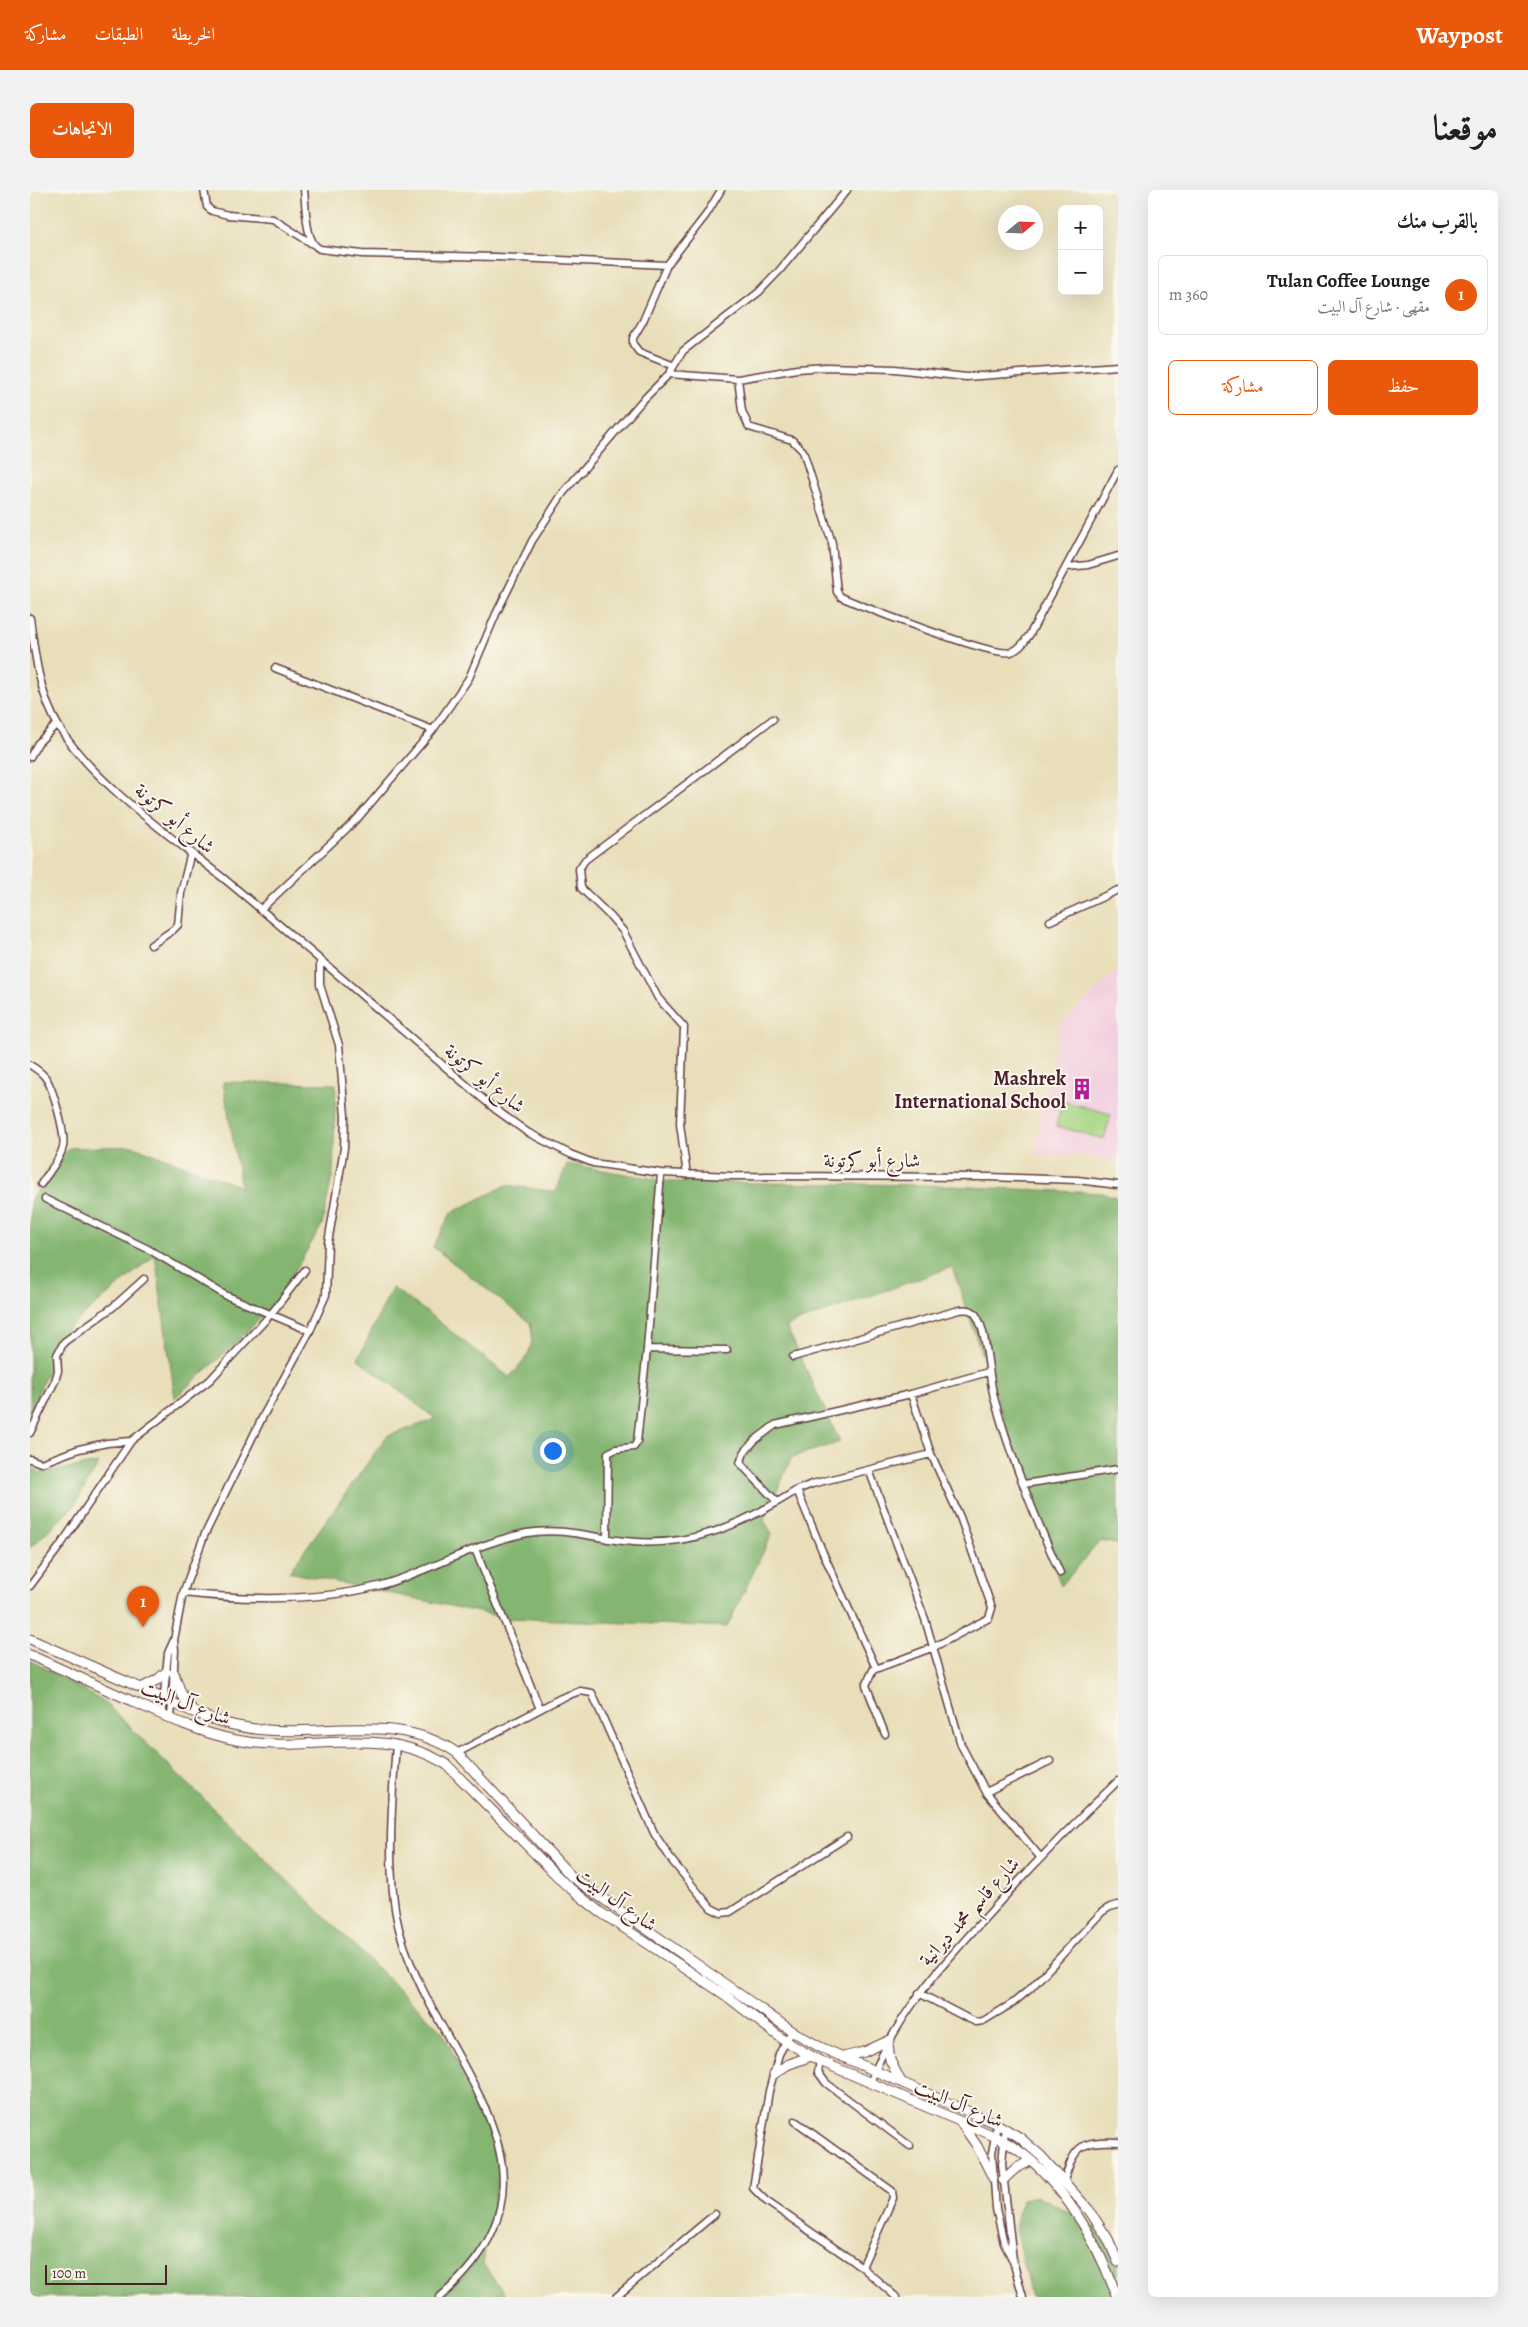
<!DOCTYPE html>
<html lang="ar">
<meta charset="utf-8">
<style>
:root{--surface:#fff;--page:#f2f2f2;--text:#202124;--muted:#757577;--line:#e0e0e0;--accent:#ea580c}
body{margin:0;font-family:Alegreya,Amiri,serif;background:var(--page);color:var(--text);direction:rtl}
.controls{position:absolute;right:15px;top:15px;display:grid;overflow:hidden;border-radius:8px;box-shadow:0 5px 20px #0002}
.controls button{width:45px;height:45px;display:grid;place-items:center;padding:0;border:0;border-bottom:1px solid var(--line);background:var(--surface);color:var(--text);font:25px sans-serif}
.compass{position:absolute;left:968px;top:15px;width:45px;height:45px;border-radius:50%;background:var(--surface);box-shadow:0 5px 20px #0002;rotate:71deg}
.scale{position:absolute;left:15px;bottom:12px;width:122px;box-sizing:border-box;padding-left:5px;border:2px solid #4a1f2b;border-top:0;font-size:14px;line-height:18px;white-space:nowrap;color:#4a1f2b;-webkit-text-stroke:4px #fbf7ec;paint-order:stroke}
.you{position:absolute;left:522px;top:1260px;width:18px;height:18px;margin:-12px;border:4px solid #fff;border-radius:50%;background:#1a73e8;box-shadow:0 0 0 8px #1a73e833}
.badge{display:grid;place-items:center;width:32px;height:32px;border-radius:50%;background:var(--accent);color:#fff;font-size:16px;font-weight:700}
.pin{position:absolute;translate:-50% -41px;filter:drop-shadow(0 1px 2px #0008)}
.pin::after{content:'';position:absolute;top:26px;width:18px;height:15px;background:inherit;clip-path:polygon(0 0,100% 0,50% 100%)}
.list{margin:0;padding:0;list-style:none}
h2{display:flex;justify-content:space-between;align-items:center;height:65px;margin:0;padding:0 20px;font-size:21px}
h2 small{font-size:16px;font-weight:400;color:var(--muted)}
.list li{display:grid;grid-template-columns:32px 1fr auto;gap:15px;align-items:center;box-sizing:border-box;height:80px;margin:0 10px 10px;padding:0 10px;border:1px solid var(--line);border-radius:8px}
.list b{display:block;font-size:19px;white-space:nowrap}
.list p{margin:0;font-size:16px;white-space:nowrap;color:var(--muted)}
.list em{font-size:16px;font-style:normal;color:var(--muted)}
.actions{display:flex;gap:10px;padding:15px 20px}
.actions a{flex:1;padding:11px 0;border:1px solid var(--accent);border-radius:8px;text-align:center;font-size:18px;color:var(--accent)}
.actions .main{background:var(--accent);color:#fff}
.map{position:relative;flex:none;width:1088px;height:2107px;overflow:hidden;direction:ltr;border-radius:8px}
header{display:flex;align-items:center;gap:30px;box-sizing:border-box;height:70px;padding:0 25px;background:var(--accent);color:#fff}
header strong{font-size:24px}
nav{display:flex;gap:28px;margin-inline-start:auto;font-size:18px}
.intro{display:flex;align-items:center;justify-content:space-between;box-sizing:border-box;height:120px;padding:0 30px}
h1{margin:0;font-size:35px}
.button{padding:12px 22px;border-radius:8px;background:var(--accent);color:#fff;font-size:18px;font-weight:700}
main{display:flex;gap:30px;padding:0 30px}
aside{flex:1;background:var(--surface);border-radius:8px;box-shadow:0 5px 20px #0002}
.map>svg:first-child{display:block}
</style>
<header>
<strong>Waypost</strong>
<nav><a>الخريطة</a><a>الطبقات</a><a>مشاركة</a></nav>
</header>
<div class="intro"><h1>موقعنا</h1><a class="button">الاتجاهات</a></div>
<main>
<aside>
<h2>بالقرب منك<small></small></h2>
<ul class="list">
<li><span class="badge">1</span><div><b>Tulan Coffee Lounge</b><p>مقهى · شارع آل البيت</p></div><em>360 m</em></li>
</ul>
<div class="actions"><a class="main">حفظ</a><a>مشاركة</a></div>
</aside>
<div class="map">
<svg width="1088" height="2107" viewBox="0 0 1088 2107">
<rect width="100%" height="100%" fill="#fbf7ec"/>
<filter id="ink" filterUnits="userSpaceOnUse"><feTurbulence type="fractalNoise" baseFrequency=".02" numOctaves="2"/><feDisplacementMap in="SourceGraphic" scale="10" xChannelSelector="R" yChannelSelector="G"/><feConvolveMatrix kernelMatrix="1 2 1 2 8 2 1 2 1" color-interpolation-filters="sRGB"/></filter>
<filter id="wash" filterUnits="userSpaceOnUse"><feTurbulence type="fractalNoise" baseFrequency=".0096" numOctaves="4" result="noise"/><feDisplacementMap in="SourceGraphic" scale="20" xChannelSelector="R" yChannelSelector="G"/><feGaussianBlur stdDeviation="1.12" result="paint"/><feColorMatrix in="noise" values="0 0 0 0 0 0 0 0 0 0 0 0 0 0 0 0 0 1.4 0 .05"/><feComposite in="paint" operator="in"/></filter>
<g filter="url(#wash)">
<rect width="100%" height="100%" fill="#e8deb9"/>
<path fill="#f3cfe0" d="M 1088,780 L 1088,971 L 1049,965 L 1004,965 L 1029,836 Z"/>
<path fill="#a6d583" stroke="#787a57" d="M 1032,911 L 1081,924 L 1074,949 L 1026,936 Z"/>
<path fill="#84b671" stroke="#676a4e" d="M 193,892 L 306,894 L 303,982 L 292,1035 L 247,1111 L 204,1155 L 145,1208 L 125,1065 L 35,1141 L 0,1222 L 0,1011 L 39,958 L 103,956 L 211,997 Z
M 537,974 L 642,992 L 898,995 L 1073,1003 L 1088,1008 L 1088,1354 L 1070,1351 L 1031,1396 L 922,1077 L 756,1136 L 810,1252 L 762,1267 L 734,1330 L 742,1344 L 697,1437 L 477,1428 L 259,1382 L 357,1246 L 406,1229 L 328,1169 L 362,1098 L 390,1117 L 479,1187 C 495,1172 507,1157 500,1133 L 403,1057 L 421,1023 L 477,995 L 526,1002 Z
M 69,1273 L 44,1316 L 0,1358 L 0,1275 L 10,1283 Z
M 0,1470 L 74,1512 L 412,1841 L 472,1964 L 453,2074 L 477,2107 L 0,2107 Z
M 1008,2006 L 1064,2036 L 1088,2060 L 1088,2107 L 1001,2107 L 985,2039 L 991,2009 Z"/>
</g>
<g filter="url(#ink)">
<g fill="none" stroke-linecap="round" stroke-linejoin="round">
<g stroke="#623c40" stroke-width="9">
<path id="street" d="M 174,0 L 177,17 L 182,21 L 198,25 L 243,29 L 281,53
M 274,0 C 276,16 275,53 290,59 L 332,64 L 467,67 L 637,75 L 613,131 L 603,148 L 603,154 L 609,162 L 642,175
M 637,75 L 676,25 L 691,0
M 639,184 L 708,189 L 767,179 L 797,177 L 865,179 L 936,187 L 1088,176
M 708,189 L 712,221 L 719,237 L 762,250 L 773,261 L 802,353 L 807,402 L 811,407 C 834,417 965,468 981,462 C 990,459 995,451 1000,444 L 1088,280
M 1038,377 L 1058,375 L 1088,366
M 0,428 C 5,465 9,504 29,537 C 66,596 144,648 198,692 C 288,766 375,844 465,919 L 497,942 L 540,964 L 563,973 L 631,983 L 702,986 L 959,987 L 1047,990 L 1088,995
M 245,478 L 403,540
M 0,567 L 8,553 L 27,534
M 230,720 L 327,629 L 403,540 L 439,488 L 466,424 L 502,351 L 533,303 L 611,212 L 639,184 L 653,161 L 729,102 L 749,81 L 817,0
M 1020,731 L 1088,700
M 121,755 L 143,740 L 148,735 L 151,703 L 161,662
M 0,875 C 5,878 11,882 15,887 C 23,897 36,945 33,957 C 30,970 18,983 11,994
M 657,985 L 650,934 L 654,837 L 628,808 L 593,741 L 581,727 L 551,698 L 549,679 L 555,670 L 743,529
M 15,1009 L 118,1059 L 195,1105 L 280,1141
M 617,1159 L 697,1160
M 763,1167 L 929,1120 C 936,1119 942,1119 946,1125 C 958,1142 958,1189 965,1211 C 981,1269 1005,1327 1030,1383
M 0,1243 L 25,1191 L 28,1181 L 27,1165 L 34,1152 L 83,1117 L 114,1089
M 0,1269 L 11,1273 L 49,1259 L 77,1253 L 101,1251
M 839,1280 L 895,1429 L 931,1555 L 956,1602 L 1010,1667
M 994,1294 L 1088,1279
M 747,1312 L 710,1273 L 714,1263 L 724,1251 L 745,1235 L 881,1204 L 958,1182
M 577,1349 L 578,1263 L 586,1259 L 604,1257 L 607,1252 L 617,1159 L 631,983
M 445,1359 L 510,1519
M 0,1396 L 30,1356 L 101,1251 L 180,1190 L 241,1124 L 275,1080
M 153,1403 C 216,1410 286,1412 348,1396 C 399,1382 445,1353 497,1343 C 531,1337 561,1347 594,1351 C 659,1359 714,1334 767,1300
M 846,1478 L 793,1363 L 767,1300 L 782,1294 L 901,1264
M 132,1525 L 138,1463 L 144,1450
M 141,1529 L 145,1460 L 144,1450 L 153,1403 L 174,1346 L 233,1226 L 280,1141 L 296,1105 L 298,1053 L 314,958 L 315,926 L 309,855 L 290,795 L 290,770
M 855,1544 L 836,1495 L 843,1480 L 904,1457 L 959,1428 L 962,1418 L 930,1327 L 901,1264 L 881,1204
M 366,1554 C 362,1609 355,1693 371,1746 C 409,1874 555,1983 410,2107
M 427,1563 L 531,1508 L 550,1501 L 562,1503 L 624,1643 L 643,1672 L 681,1718 L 691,1723 L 700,1722 L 817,1647
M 956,1602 L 1020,1571
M 889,1803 L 937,1828 L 946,1832 L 953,1831 L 983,1813 L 1001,1798 L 1072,1722 L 1080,1717 L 1088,1715
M 762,1841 L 749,1864 L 739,1901 L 723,1998 L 736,2011 L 832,2077 L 866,2107
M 790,1871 L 788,1882 L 796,1893 L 880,1956
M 840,1893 C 865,1827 908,1779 955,1728 C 998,1680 1042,1635 1088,1591
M 765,1931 L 862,2001 L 863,2008 L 832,2077
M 967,1934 L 962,1963 L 966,2019 L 974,2053 L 983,2071 L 993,2107
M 975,1938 L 972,1974 L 983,2070
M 1033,1994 C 1044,1959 1047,1950 1088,1952
M 586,2107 L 685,2024"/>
</g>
<g stroke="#623c40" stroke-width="11">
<path id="secondary" d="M 0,1449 C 37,1465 74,1482 111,1498 C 143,1513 178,1531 213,1537 C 284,1551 363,1519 427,1563 L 542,1687 L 762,1841 L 790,1857 L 967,1934 L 989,1947 L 1011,1966 L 1059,2020 L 1078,2049 L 1088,2072
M 0,1465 C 31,1479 62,1493 93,1507 C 130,1524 166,1542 206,1550 C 281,1565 348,1532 417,1575 L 536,1695 L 570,1722 L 695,1805 L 755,1851 L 790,1871 L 964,1946 C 1024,1974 1066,2047 1087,2107
M 144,1483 L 151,1503 L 163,1521
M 111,1498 L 127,1490 L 136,1482
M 858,1854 L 860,1870 L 871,1892
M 813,1867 L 834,1862 L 860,1850
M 744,1884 L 757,1875 L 781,1866
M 931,1933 L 947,1956 L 963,1988
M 973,1990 L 985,1979 L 1000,1971"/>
</g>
<use href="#street" stroke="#fff" stroke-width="6"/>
<use href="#secondary" stroke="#fff" stroke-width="9"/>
</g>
</g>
<defs>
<g id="building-bare" transform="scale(1.725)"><path d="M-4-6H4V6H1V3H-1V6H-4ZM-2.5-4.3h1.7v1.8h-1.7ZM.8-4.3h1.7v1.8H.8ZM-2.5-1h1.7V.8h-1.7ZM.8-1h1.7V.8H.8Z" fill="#b5179e" stroke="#fbf7ec" stroke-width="2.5" paint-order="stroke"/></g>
</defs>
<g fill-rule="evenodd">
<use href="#building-bare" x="1052" y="899"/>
</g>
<g text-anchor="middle" stroke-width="4" stroke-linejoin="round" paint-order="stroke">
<g font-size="20" fill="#4a1f2b" stroke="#fbf7ec">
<text transform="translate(145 628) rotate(40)" y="7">شارع أبو كرتونة</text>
<text transform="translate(455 888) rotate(39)" y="7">شارع أبو كرتونة</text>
<text x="842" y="977">شارع أبو كرتونة</text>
<text transform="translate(156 1512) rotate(21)" y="7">شارع آل البيت</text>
<text transform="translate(587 1709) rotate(36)" y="7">شارع آل البيت</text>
<text transform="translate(939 1721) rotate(-48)" y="7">شارع قاسم محمد ديرانية</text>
<text transform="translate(929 1913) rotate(23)" y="7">شارع آل البيت</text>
</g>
<g font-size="20" font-weight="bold" fill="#4a1f2b" stroke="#fbf7ec" text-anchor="end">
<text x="1036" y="895">Mashrek<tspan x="1036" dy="23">International School</tspan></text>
</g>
</g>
</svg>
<div class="controls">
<button>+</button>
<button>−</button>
</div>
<svg class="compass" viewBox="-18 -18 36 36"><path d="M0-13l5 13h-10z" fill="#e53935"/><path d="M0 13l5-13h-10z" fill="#757577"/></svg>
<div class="scale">100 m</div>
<div class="you"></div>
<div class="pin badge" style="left:113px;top:1437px">1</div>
</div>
</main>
